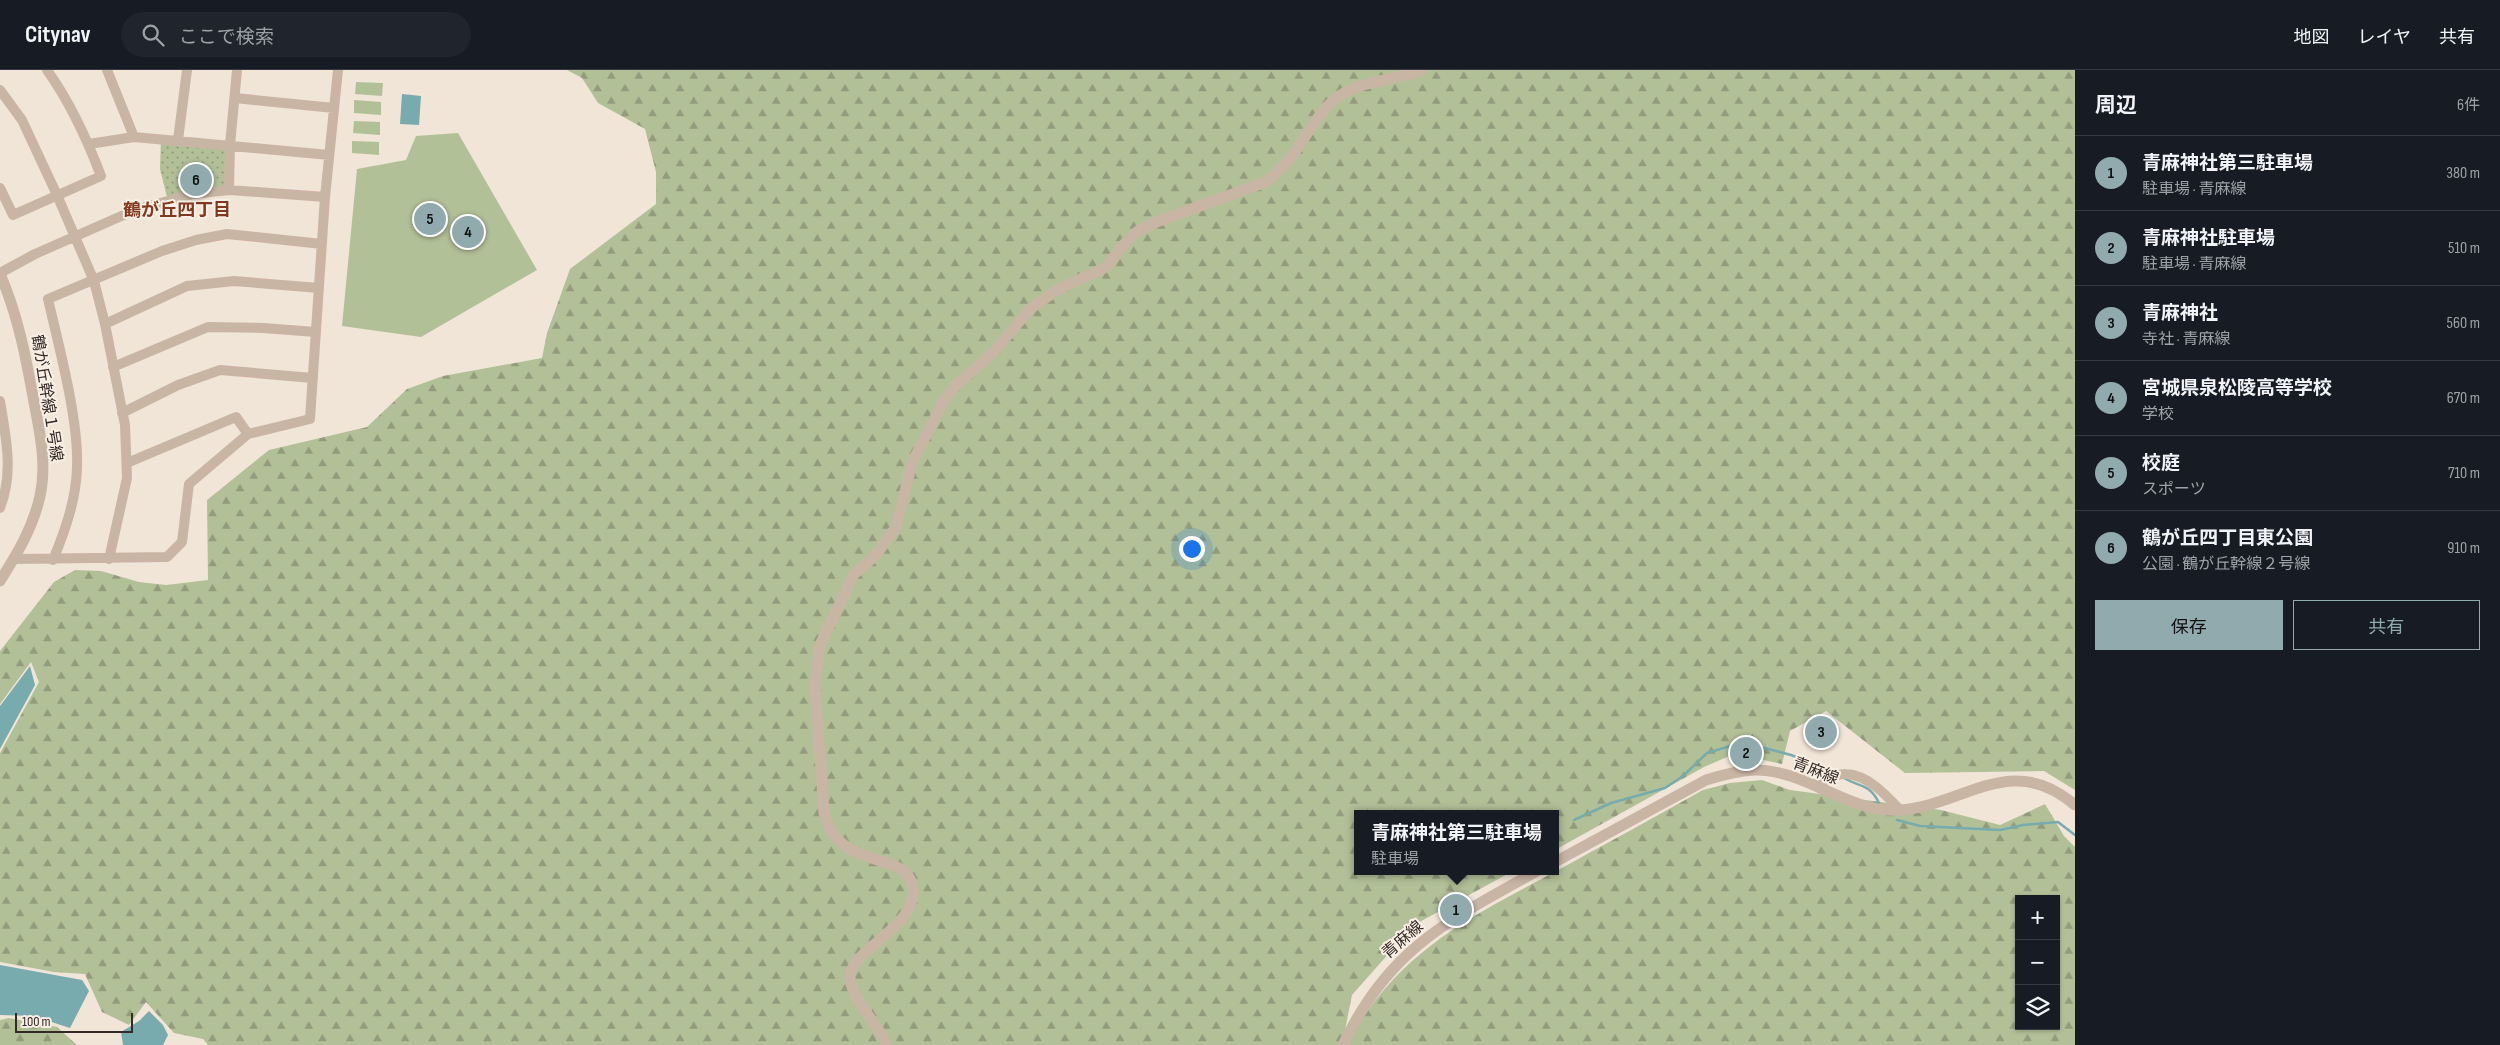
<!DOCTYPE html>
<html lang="ja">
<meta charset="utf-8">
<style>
:root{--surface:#171b24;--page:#20242c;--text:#f1f3f6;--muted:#9ea1a6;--line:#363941;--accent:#91aaae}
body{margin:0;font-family:"Sofia Sans Condensed","Noto Sans JP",sans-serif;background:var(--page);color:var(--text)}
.controls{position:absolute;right:15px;bottom:15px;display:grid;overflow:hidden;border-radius:0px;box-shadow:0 1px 4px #0004}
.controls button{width:45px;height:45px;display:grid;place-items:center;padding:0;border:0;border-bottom:1px solid var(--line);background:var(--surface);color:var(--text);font:25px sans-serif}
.scale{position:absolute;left:15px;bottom:12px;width:118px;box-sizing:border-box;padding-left:5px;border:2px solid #342a26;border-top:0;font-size:14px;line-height:18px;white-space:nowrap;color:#342a26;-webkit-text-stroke:4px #f9efe4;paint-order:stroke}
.you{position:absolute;left:1191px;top:478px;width:18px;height:18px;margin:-12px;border:4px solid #fff;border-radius:50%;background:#1a73e8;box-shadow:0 0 0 8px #1a73e833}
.badge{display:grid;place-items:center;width:32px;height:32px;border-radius:50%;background:var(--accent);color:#111;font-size:16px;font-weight:700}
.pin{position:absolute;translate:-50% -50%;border:2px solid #fff;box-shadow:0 1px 5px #0006}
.popup{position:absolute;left:1354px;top:740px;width:205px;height:65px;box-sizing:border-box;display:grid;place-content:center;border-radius:0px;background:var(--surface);filter:drop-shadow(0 1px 4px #0005);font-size:16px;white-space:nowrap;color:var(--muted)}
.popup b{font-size:19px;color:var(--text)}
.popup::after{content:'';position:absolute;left:50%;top:100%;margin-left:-10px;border:10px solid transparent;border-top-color:var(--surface)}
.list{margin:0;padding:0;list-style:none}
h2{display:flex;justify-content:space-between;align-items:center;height:65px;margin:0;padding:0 20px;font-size:21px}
h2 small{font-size:16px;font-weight:400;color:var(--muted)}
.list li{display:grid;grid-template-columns:32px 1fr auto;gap:15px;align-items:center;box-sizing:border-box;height:75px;padding:0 20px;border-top:1px solid var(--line)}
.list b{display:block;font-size:19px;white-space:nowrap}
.list p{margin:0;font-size:16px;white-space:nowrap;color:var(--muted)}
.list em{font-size:16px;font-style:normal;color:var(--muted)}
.actions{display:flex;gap:10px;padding:15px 20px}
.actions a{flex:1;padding:11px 0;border:1px solid var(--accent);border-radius:0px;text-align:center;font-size:18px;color:var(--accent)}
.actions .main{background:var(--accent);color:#111}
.icon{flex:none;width:28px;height:28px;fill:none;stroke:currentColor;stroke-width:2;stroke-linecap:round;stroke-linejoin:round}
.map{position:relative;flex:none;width:2075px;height:975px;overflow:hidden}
header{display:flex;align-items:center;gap:30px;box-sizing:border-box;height:70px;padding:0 25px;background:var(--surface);border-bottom:1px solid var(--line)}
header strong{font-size:24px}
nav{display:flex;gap:28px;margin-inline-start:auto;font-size:18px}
.search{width:350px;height:45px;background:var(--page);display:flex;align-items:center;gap:12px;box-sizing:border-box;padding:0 18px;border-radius:28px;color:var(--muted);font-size:19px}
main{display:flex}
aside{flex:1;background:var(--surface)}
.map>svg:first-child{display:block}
</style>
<header>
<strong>Citynav</strong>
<div class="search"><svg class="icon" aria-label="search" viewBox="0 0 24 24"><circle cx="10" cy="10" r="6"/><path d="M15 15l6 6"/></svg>ここで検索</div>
<nav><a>地図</a><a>レイヤ</a><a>共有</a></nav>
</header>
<main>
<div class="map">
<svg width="2075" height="975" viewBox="0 0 2075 975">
<defs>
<pattern id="forest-firs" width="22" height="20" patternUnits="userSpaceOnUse" patternTransform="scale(1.25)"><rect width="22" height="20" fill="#b2c098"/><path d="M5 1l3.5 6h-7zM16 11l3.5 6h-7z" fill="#929c7c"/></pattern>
<pattern id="park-dots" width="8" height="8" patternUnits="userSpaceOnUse" patternTransform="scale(1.25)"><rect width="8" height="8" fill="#b2c098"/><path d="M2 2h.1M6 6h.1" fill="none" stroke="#929c7c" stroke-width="1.8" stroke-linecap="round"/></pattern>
</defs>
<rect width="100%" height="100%" fill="#f1e5d8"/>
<path fill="url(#forest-firs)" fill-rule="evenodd" d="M 567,0 L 2075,0 L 2075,720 L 2044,701 L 1905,703 L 1826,641 L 1790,661 L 1782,694 L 1734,684 L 1704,697 L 1555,780 L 1555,744 L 1357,744 L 1357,801 L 1513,801 L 1414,855 L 1352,925 L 1342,975 L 208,975 L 203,969 L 174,963 L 146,932 L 129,955 L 102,942 L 85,904 L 54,902 L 0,892 L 0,683 L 39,612 L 31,592 L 0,634 L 0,581 L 54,512 L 75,500 L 101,501 L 139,512 L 166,515 L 208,510 L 207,430 L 269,380 L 367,357 L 407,319 L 443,306 L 542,288 L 547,263 L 570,199 L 656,134 L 656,102 L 645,59 L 598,33 L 582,8 Z
M 1762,710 L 1790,720 L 1941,740 L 2000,755 L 2045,734 L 2064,766 L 2075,777 L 2075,975 L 1349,975 C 1353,961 1361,951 1369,939 C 1418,870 1488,838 1560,799 C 1607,773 1655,747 1703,720 L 1730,713 ZM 2019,829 L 2056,829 L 2056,956 L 2019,956 Z
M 9,948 L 57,957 L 77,975 L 0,975 L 0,950 Z"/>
<path fill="url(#park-dots)" d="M 161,69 L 230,75 L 229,120 L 168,131 L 160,99 Z"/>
<path fill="#b2c098" d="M 356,12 L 383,13 L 382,26 L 355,24 Z
M 354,30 L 381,32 L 381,45 L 354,43 Z
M 354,51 L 380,52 L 380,65 L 353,63 Z
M 458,63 L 537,200 L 421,267 L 342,256 L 357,99 L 406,90 L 416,66 Z
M 352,71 L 379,72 L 379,85 L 352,83 Z"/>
<path fill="#77abae" d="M 402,24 L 421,26 L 419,55 L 400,54 Z
M 30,596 L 35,615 L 0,679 L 0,636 Z
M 0,895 L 82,910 L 89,921 L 70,958 L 33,946 L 0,945 Z
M 149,941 L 163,955 L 168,965 L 163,975 L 123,975 L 121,962 L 139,951 Z"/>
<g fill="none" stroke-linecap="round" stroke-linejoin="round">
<path stroke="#77abae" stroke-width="2.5" d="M 1844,708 C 1861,718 1869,713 1879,733
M 1574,750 L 1611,733 L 1665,718 L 1683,706 L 1707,683 L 1737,674 L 1749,674 L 1791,685 L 1835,702
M 1897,750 L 1920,756 L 2000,760 L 2023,755 L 2058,752 L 2075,765"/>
<path stroke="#c9b5a4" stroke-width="10" d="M 107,0 L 134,67
M 0,20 L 22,50 L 57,125 L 94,211 L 105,254 L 125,355 L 127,408 L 109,489
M 235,28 L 334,38
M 178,70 L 187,0
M 89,74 L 134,67 L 329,85
M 0,118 L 13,145 L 101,106 C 87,69 70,32 47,0
M 229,120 L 230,75 L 237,0
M 0,203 L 35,184 L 135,140 L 193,124 L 229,120 L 325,127
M 105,254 L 187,216 L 234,211 L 319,218
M 113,297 L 208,257 L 263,258 L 316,262
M 0,331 C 6,368 14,403 0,438
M 122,343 L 178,315 L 220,300 L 313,308
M 127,393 L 236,347 L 248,364
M 14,489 L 167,487 L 182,472 L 189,414 L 248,364 L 310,349 L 325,127 L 338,0
M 53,490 C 65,461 76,430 77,398 C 79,350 59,277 48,229 L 162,181 L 196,170 L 227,164 L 322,174
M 1813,715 C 1823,712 1836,703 1846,704 C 1868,705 1886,725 1900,740"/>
<path stroke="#c9b5a4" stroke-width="11" d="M 0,204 C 18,245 26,288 34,332 C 40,364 47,394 40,426 C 33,458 17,484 0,511
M 1555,792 L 1706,710 C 1722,705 1737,701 1754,700 C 1806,699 1847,743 1899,740 C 1964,736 2011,680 2075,735
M 887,975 C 877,952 854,933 850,909 C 846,882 917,858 913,819 C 909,778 839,804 824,743 L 815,615 L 820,575 L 854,504 L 876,485 L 896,457 L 912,393 L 943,332 L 956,315 L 992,284 L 1030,239 L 1057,220 L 1106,197 L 1126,172 L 1138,161 L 1156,152 L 1263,113 C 1298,92 1306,54 1335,29 C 1358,10 1395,11 1422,0
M 1343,975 C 1388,879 1449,850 1537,801"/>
</g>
<g text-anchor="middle" stroke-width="4" stroke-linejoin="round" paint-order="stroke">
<g font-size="16" fill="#342a26" stroke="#f9efe4">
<text transform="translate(48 328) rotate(81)" y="6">鶴が丘幹線１号線</text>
<text transform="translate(1816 700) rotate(21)" y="6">青麻線</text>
<text transform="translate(1402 869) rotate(-41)" y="6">青麻線</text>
</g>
<g font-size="18" font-weight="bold" fill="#83381e" stroke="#f9efe4">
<text x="177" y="146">鶴が丘四丁目</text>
</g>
</g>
</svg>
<div class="controls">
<button>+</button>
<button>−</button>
<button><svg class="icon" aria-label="layers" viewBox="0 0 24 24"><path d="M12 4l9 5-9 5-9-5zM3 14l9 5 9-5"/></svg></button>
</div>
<div class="scale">100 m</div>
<div class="you"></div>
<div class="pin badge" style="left:1456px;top:840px">1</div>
<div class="popup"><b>青麻神社第三駐車場</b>駐車場</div>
<div class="pin badge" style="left:1746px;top:683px">2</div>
<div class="pin badge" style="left:1821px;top:662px">3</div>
<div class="pin badge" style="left:468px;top:162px">4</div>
<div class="pin badge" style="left:430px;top:149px">5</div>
<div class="pin badge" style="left:196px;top:110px">6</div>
</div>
<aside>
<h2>周辺<small>6件</small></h2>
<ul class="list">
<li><span class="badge">1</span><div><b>青麻神社第三駐車場</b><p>駐車場 · 青麻線</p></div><em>380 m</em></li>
<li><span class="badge">2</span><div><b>青麻神社駐車場</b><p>駐車場 · 青麻線</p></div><em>510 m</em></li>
<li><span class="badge">3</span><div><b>青麻神社</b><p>寺社 · 青麻線</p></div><em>560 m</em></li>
<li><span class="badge">4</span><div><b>宮城県泉松陵高等学校</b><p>学校</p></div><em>670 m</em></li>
<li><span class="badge">5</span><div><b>校庭</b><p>スポーツ</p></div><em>710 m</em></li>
<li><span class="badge">6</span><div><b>鶴が丘四丁目東公園</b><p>公園 · 鶴が丘幹線２号線</p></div><em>910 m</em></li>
</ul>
<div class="actions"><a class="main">保存</a><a>共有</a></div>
</aside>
</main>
